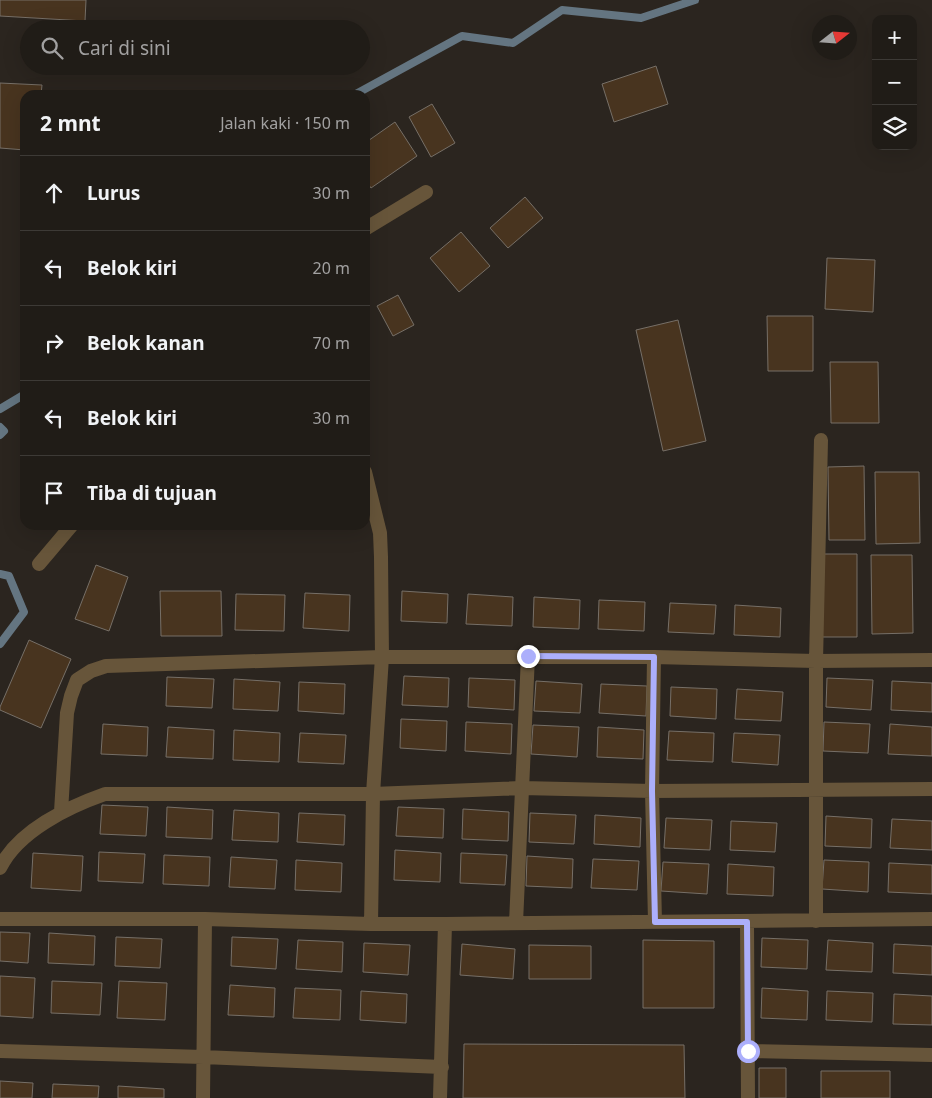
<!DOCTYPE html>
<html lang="id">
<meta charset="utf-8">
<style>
:root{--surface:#201c17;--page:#2d2924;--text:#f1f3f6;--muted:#a2a1a1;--line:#3d3a36}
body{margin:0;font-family:"Noto Sans",sans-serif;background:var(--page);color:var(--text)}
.controls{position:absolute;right:15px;top:15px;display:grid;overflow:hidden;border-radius:10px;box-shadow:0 5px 20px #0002}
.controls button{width:45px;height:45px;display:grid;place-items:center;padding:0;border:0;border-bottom:1px solid var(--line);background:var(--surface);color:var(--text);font:25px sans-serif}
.compass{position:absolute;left:812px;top:15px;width:45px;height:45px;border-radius:50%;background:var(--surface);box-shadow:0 5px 20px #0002;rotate:73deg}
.stop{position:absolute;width:15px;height:15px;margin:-11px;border:4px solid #acaffb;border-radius:50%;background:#fff}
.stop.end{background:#acaffb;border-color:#fff;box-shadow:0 1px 5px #0008}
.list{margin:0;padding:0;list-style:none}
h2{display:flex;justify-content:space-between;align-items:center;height:65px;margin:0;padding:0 20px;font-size:21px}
h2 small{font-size:16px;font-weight:400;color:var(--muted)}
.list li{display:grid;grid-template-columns:32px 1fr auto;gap:15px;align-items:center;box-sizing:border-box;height:75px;padding:0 20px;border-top:1px solid var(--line)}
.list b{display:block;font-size:19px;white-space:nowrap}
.list em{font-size:16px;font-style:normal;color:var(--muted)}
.icon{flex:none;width:28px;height:28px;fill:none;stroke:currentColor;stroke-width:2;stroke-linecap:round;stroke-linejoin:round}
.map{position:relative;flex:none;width:932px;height:1098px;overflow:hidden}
.search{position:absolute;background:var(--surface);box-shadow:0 5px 20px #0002;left:20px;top:20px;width:350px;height:55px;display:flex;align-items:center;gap:12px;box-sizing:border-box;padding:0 18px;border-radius:28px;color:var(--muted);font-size:19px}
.panel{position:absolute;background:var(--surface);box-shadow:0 5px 20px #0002;left:20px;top:90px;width:350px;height:440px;border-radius:15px}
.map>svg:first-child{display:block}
</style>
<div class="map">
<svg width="932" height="1098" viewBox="0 0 932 1098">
<rect width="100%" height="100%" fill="#2b251f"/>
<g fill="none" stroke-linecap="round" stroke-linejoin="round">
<path stroke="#647581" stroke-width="8" d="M 354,95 L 462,36 L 513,43 L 562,10 L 641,18 L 695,0
M 0,409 L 25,394
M 0,427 L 4,431 L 0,435
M 0,574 L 9,576 L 24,612 L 0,644"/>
</g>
<path fill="#48341f" stroke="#766f67" d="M 0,0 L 86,0 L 85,21 L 0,16 Z
M 656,66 L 668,104 L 614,122 L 602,84 Z
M 0,83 L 42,85 L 41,95 L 25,95 L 25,150 L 0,148 Z
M 432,104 L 455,143 L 431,157 L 409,117 Z
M 395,122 L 417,156 L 371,188 L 365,179 L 365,143 Z
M 525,197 L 543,218 L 508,248 L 490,228 Z
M 461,232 L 490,266 L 459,292 L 430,258 Z
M 827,258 L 875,260 L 873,312 L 825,309 Z
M 398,295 L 414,325 L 393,336 L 377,306 Z
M 767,316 L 813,316 L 813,371 L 768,371 Z
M 678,320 L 706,441 L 663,451 L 636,330 Z
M 830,362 L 878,362 L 879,423 L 831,423 Z
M 864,466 L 865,540 L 829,540 L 828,467 Z
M 875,472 L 919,472 L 920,543 L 876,544 Z
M 821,554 L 857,554 L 857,637 L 821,637 Z
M 871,555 L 912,555 L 913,633 L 872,634 Z
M 96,565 L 128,577 L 109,631 L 75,619 Z
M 160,591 L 221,591 L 222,636 L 161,636 Z
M 402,591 L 448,594 L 447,623 L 401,621 Z
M 305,593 L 350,595 L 349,631 L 303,628 Z
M 236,594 L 285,595 L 284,631 L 235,630 Z
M 468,594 L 513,597 L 512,626 L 466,624 Z
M 534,597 L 580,600 L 579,629 L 533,627 Z
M 599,600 L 645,602 L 644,631 L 598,629 Z
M 670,603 L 716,605 L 714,634 L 668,632 Z
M 735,605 L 781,608 L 780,637 L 734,635 Z
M 29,640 L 71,659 L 41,728 L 0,710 L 0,707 Z
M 404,676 L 449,678 L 448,707 L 402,705 Z
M 167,677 L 214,679 L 212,708 L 166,706 Z
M 469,678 L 515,680 L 514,710 L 468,707 Z
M 827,678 L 873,680 L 871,710 L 826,707 Z
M 234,679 L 280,682 L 278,711 L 233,709 Z
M 536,681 L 582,684 L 580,713 L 534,711 Z
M 892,681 L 932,683 L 932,712 L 891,710 Z
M 299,682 L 345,684 L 344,714 L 298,711 Z
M 601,684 L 647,686 L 646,716 L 599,713 Z
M 671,687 L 717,689 L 716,719 L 670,716 Z
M 737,689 L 783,692 L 781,721 L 735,719 Z
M 401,719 L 447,721 L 446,751 L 400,748 Z
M 466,722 L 512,724 L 511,754 L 465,751 Z
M 824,722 L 870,724 L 868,753 L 823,751 Z
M 103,724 L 148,727 L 147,756 L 101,754 Z
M 890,724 L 932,727 L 932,756 L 888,754 Z
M 533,725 L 579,727 L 577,757 L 531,754 Z
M 168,727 L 214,730 L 213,759 L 166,757 Z
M 598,727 L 644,730 L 643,759 L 597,757 Z
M 234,730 L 280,733 L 279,762 L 233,760 Z
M 669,731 L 714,733 L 713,762 L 667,760 Z
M 300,733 L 346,735 L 344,764 L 298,762 Z
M 734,733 L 780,735 L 778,765 L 732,762 Z
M 102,805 L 148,807 L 146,836 L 100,834 Z
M 167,807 L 213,810 L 212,839 L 166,837 Z
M 398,807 L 444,809 L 443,838 L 396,836 Z
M 463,809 L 509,812 L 508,841 L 462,839 Z
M 234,810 L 279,813 L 278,842 L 232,840 Z
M 299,813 L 345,815 L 344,845 L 297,842 Z
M 530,813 L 576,815 L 574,844 L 529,842 Z
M 595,815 L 641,818 L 640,847 L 594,844 Z
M 826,816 L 872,819 L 871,848 L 825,846 Z
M 666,818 L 712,820 L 710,850 L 664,848 Z
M 892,819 L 932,821 L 932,850 L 890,848 Z
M 731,821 L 777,823 L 775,852 L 730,850 Z
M 395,850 L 441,853 L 440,882 L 394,880 Z
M 99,852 L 145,854 L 143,883 L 98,881 Z
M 33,853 L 83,856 L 81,891 L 31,888 Z
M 461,853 L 507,855 L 505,885 L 460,883 Z
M 164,855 L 210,857 L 209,886 L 163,884 Z
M 527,856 L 573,859 L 572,888 L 526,886 Z
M 231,857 L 277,860 L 275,889 L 229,887 Z
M 593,859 L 639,861 L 637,890 L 591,888 Z
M 296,860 L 342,863 L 341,892 L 295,890 Z
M 824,860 L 869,862 L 868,892 L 822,889 Z
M 663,862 L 709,864 L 707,894 L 661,891 Z
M 889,863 L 932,865 L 932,894 L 888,892 Z
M 728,864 L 774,867 L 773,896 L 727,894 Z
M 0,932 L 30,933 L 28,963 L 0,961 Z
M 49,933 L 95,936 L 94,965 L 48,963 Z
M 116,937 L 162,939 L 160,968 L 115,966 Z
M 232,937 L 278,939 L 276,969 L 231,966 Z
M 762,938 L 808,940 L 807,969 L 761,967 Z
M 298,940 L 343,942 L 342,972 L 296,969 Z
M 643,940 L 714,941 L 714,1008 L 643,1008 Z
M 828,940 L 873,943 L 872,972 L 826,970 Z
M 364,943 L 410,945 L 408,975 L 363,972 Z
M 462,944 L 515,949 L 513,979 L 460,975 Z
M 894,944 L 932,946 L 932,975 L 893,973 Z
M 529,945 L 591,946 L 591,979 L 529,979 Z
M 0,976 L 35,978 L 33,1018 L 0,1016 Z
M 52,981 L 102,983 L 100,1015 L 51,1013 Z
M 119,981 L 167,983 L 165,1020 L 117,1018 Z
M 230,985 L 275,988 L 274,1017 L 228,1015 Z
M 295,988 L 341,990 L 340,1020 L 293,1018 Z
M 762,988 L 808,991 L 807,1020 L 761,1018 Z
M 361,991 L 407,994 L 406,1023 L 360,1020 Z
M 827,991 L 873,993 L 872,1022 L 826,1020 Z
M 894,994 L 932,996 L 932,1025 L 893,1024 Z
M 464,1044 L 684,1045 L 685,1098 L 463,1098 Z
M 759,1068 L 786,1068 L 786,1098 L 759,1098 Z
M 821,1071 L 890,1071 L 890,1098 L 821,1098 Z
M 0,1081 L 33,1083 L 32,1098 L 0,1098 Z
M 53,1084 L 99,1086 L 98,1098 L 52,1098 Z
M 118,1086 L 164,1089 L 164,1098 L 118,1098 Z"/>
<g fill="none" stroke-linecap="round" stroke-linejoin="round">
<path stroke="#67553a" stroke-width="14" d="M 365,229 L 426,192
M 365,472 L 380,533 L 381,557 L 382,657 L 373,794 L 371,924
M 39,564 L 72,525
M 654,657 L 652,791 L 655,922
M 61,812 L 67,713 L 71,696 L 77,680 L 91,671 L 106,666 L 382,657 L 654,657 L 816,661 L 932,660
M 0,868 C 18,831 68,807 105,794 L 373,794 L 522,788 L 652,791 L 932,789
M 0,919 L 205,919 L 371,924 L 445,924 L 932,919
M 816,921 L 816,661 L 821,440
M 747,922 L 748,1098
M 516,923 L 528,656
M 0,1051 L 203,1057 L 442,1067
M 748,1051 L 932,1055
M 203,1098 L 205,919
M 440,1098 L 445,924"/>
</g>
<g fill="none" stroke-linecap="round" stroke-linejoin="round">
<path stroke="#acaffb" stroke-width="6" d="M 528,656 L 654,657 L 652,791 L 655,922 L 747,922 L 748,1051"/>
</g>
</svg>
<div class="controls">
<button>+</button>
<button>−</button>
<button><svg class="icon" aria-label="layers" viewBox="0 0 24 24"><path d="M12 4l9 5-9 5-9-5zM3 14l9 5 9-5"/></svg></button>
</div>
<svg class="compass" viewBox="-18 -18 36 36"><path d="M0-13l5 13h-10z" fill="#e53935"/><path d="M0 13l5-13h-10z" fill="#a2a1a1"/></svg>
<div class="stop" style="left:748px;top:1051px"></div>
<div class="stop end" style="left:528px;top:656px"></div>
<div class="search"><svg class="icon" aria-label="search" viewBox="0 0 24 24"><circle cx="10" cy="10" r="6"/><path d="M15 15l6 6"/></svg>Cari di sini</div>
<section class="panel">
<h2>2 mnt<small>Jalan kaki · 150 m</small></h2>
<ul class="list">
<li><svg class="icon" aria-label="ahead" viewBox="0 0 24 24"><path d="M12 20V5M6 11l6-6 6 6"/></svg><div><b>Lurus</b></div><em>30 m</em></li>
<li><svg class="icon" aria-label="left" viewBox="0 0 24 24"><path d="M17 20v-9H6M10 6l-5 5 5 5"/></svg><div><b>Belok kiri</b></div><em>20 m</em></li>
<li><svg class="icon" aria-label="right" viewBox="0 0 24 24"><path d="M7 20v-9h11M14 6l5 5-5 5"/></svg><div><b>Belok kanan</b></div><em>70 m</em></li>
<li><svg class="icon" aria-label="left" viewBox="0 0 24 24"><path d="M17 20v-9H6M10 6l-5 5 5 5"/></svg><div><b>Belok kiri</b></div><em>30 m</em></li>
<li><svg class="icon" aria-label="arrive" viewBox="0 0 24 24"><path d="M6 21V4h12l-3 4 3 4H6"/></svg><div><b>Tiba di tujuan</b></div></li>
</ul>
</section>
</div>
